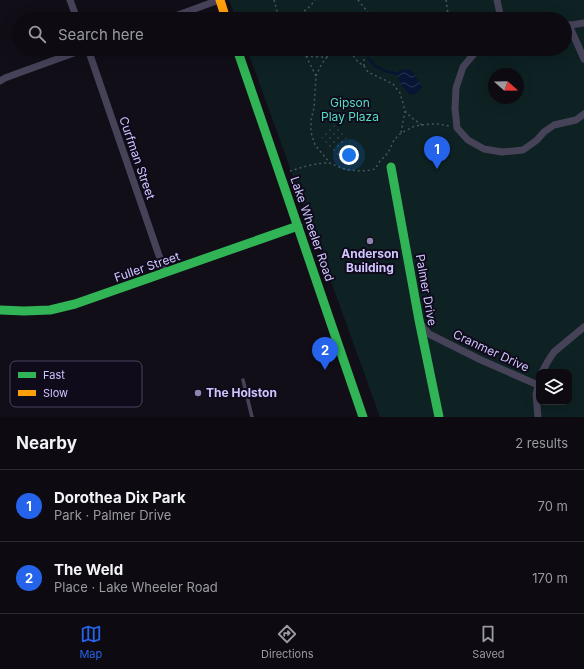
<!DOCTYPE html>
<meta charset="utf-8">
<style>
:root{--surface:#0d0a12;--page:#1b1820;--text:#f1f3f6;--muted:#9a9a9f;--line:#2d2b32;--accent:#2563eb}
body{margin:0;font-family:Inter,sans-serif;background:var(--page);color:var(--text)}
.controls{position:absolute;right:12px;bottom:12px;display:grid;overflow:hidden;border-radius:8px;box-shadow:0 4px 16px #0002}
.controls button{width:36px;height:36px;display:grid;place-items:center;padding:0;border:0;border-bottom:1px solid var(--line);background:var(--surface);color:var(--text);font:20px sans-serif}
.compass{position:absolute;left:488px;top:68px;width:36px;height:36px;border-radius:50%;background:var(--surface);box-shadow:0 4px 16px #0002;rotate:110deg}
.you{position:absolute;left:349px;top:155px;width:14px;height:14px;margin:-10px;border:3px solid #fff;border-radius:50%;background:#1a73e8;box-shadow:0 0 0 6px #1a73e833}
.badge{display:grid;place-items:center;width:26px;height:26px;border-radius:50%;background:var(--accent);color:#fff;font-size:13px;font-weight:700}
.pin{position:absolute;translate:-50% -33px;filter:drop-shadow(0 1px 2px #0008)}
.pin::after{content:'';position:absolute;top:21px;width:14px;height:12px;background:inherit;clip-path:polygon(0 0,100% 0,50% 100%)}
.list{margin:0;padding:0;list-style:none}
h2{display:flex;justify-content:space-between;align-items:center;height:52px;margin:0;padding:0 16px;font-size:17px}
h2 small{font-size:13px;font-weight:400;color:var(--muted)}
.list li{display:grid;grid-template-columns:26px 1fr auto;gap:12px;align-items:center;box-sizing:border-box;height:72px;padding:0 16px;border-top:1px solid var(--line)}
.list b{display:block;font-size:15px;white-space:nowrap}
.list p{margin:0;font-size:13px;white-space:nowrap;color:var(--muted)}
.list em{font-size:13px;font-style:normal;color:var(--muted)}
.icon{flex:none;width:22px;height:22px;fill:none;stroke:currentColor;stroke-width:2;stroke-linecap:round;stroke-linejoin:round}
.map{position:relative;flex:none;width:584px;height:417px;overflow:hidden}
.search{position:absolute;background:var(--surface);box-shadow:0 4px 16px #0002;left:12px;right:12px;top:12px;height:44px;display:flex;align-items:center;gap:10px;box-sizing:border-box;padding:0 14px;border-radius:22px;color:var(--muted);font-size:15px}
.sheet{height:196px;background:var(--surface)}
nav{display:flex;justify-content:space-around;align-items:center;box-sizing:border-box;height:56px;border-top:1px solid var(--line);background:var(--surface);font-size:11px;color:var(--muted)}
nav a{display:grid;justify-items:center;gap:2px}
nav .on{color:var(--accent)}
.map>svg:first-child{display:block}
</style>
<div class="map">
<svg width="584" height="417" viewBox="0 0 584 417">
<defs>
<pattern id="garden-dots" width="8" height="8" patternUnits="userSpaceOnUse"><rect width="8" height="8" fill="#0e2123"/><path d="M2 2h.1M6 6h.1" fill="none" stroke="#304044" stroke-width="1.8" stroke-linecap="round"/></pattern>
<pattern id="water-waves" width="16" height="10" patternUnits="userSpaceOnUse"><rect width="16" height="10" fill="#091534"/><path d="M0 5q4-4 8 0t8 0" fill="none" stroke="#2c3652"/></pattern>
</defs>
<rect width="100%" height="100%" fill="#110e18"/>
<path fill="#0e2123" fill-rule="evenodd" d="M 229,0 L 584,0 L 584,417 L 380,417 L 247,49 L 565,49 L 565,19 L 236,19 ZM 494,74 L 518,74 L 518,98 L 494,98 ZM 539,372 L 569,372 L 569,402 L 539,402 Z"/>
<path fill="url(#garden-dots)" d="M 335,125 L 353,146 L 339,158 L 321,137 Z"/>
<path fill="url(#water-waves)" d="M 408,69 L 410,69 L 413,72 L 422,87 C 420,92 415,95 410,95 C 404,88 396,81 398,71 L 401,70 Z"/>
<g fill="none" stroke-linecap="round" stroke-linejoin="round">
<path stroke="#091534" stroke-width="2.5" d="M 368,58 L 375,66 L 385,71 L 398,74"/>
<path stroke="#495664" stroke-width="1.5" stroke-dasharray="2 3" stroke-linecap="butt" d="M 274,0 L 279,19
M 358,0 L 367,11 L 371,19
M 446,0 L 448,14 L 451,19
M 234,17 L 242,16 L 258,19
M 286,19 C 299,16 308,10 315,0
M 299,49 L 306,56 L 316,76 L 314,108 L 311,120 L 311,132 L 315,145 L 330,163
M 306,56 L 318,57 L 327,57 L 337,52 L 344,51 L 352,54 L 358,62 L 364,66 L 368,72 L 393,84 L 400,93 L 403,103 L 405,111 L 401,133
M 364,66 L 364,58 L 367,49
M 316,76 L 321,65 L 327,57
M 405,111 L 412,118 L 422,125
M 290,171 C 299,168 320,162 329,163 C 333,164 337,166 341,168 C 352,171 364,172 375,169 L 380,161 L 388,153 L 394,140 L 401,133 L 415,126 L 430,124 L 438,124 L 450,126"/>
<path stroke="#464359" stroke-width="3.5" d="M 243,380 L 252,417"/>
<path stroke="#464359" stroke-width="7" d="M 70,0 L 77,19
M 497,0 L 501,19
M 167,19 L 219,0
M 569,25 L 584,59
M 565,26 L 584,23
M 88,49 L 165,273
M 478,49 L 463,67 L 456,88 L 455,108 L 457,128 L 468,140 L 484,149 L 502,152 L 523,150 L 537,140 L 544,132 L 554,125 L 576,120 L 584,114
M 0,81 L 5,78 L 24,71 L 85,49
M 421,324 L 429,334 L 481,360 L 538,385
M 542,372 L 548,361 L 554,352 L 584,327
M 538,417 L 536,394 L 539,382"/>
<path stroke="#30b455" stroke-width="9" d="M 237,49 L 363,417
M 391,167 L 419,320 L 439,417
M 0,310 L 24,311 L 50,310 L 75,304 L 298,226"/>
<path stroke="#ff9f0a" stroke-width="9" d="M 220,0 L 226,19"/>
</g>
<g fill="#8d85ae" stroke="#0f0b1b" stroke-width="1.5">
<circle cx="370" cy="241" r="4"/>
<circle cx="198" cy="393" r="4"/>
</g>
<g text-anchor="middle" stroke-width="4" stroke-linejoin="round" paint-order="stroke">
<g font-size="12" fill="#52dec5" stroke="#0f0b1b">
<text x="350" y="107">Gipson<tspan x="350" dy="14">Play Plaza</tspan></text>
</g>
<g font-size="12" fill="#d0c5ff" stroke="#0f0b1b">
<text transform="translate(137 158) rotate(71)" y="4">Curfman Street</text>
<text transform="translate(312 229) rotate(71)" y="4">Lake Wheeler Road</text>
<text transform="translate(147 267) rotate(-19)" y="4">Fuller Street</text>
<text transform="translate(426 290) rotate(80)" y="4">Palmer Drive</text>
<text transform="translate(491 351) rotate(25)" y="4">Cranmer Drive</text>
</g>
<g font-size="12" font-weight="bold" fill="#d0c5ff" stroke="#0f0b1b">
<text x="370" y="258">Anderson<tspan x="370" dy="14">Building</tspan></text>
<text x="206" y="397" text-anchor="start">The Holston</text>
</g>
</g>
<rect x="10" y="361" width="132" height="46" rx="6" fill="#0f0b1b" stroke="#49435f" stroke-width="1"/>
<rect x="18" y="372" width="18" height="6" fill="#30b455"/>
<rect x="18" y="390" width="18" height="6" fill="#ff9f0a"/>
<g font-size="11" fill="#d0c5ff">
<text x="43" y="379">Fast</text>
<text x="43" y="397">Slow</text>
</g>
</svg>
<div class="controls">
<button><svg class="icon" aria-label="layers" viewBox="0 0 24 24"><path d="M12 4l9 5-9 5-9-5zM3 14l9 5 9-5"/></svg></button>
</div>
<svg class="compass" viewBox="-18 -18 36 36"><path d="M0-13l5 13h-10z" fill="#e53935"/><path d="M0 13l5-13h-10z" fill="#9a9a9f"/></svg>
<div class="you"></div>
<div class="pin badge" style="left:437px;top:169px">1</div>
<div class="pin badge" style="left:325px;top:370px">2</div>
<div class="search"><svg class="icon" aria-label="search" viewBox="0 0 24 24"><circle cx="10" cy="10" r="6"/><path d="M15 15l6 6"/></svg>Search here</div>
</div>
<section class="sheet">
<h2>Nearby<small>2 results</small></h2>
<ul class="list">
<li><span class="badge">1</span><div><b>Dorothea Dix Park</b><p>Park · Palmer Drive</p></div><em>70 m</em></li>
<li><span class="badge">2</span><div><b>The Weld</b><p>Place · Lake Wheeler Road</p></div><em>170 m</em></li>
</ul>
</section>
<nav>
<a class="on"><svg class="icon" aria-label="map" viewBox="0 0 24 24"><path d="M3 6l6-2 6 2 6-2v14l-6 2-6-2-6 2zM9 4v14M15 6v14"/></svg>Map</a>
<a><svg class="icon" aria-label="directions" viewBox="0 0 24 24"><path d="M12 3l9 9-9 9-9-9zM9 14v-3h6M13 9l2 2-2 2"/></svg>Directions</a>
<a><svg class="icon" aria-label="saved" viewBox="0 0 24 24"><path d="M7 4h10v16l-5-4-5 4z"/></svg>Saved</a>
</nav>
